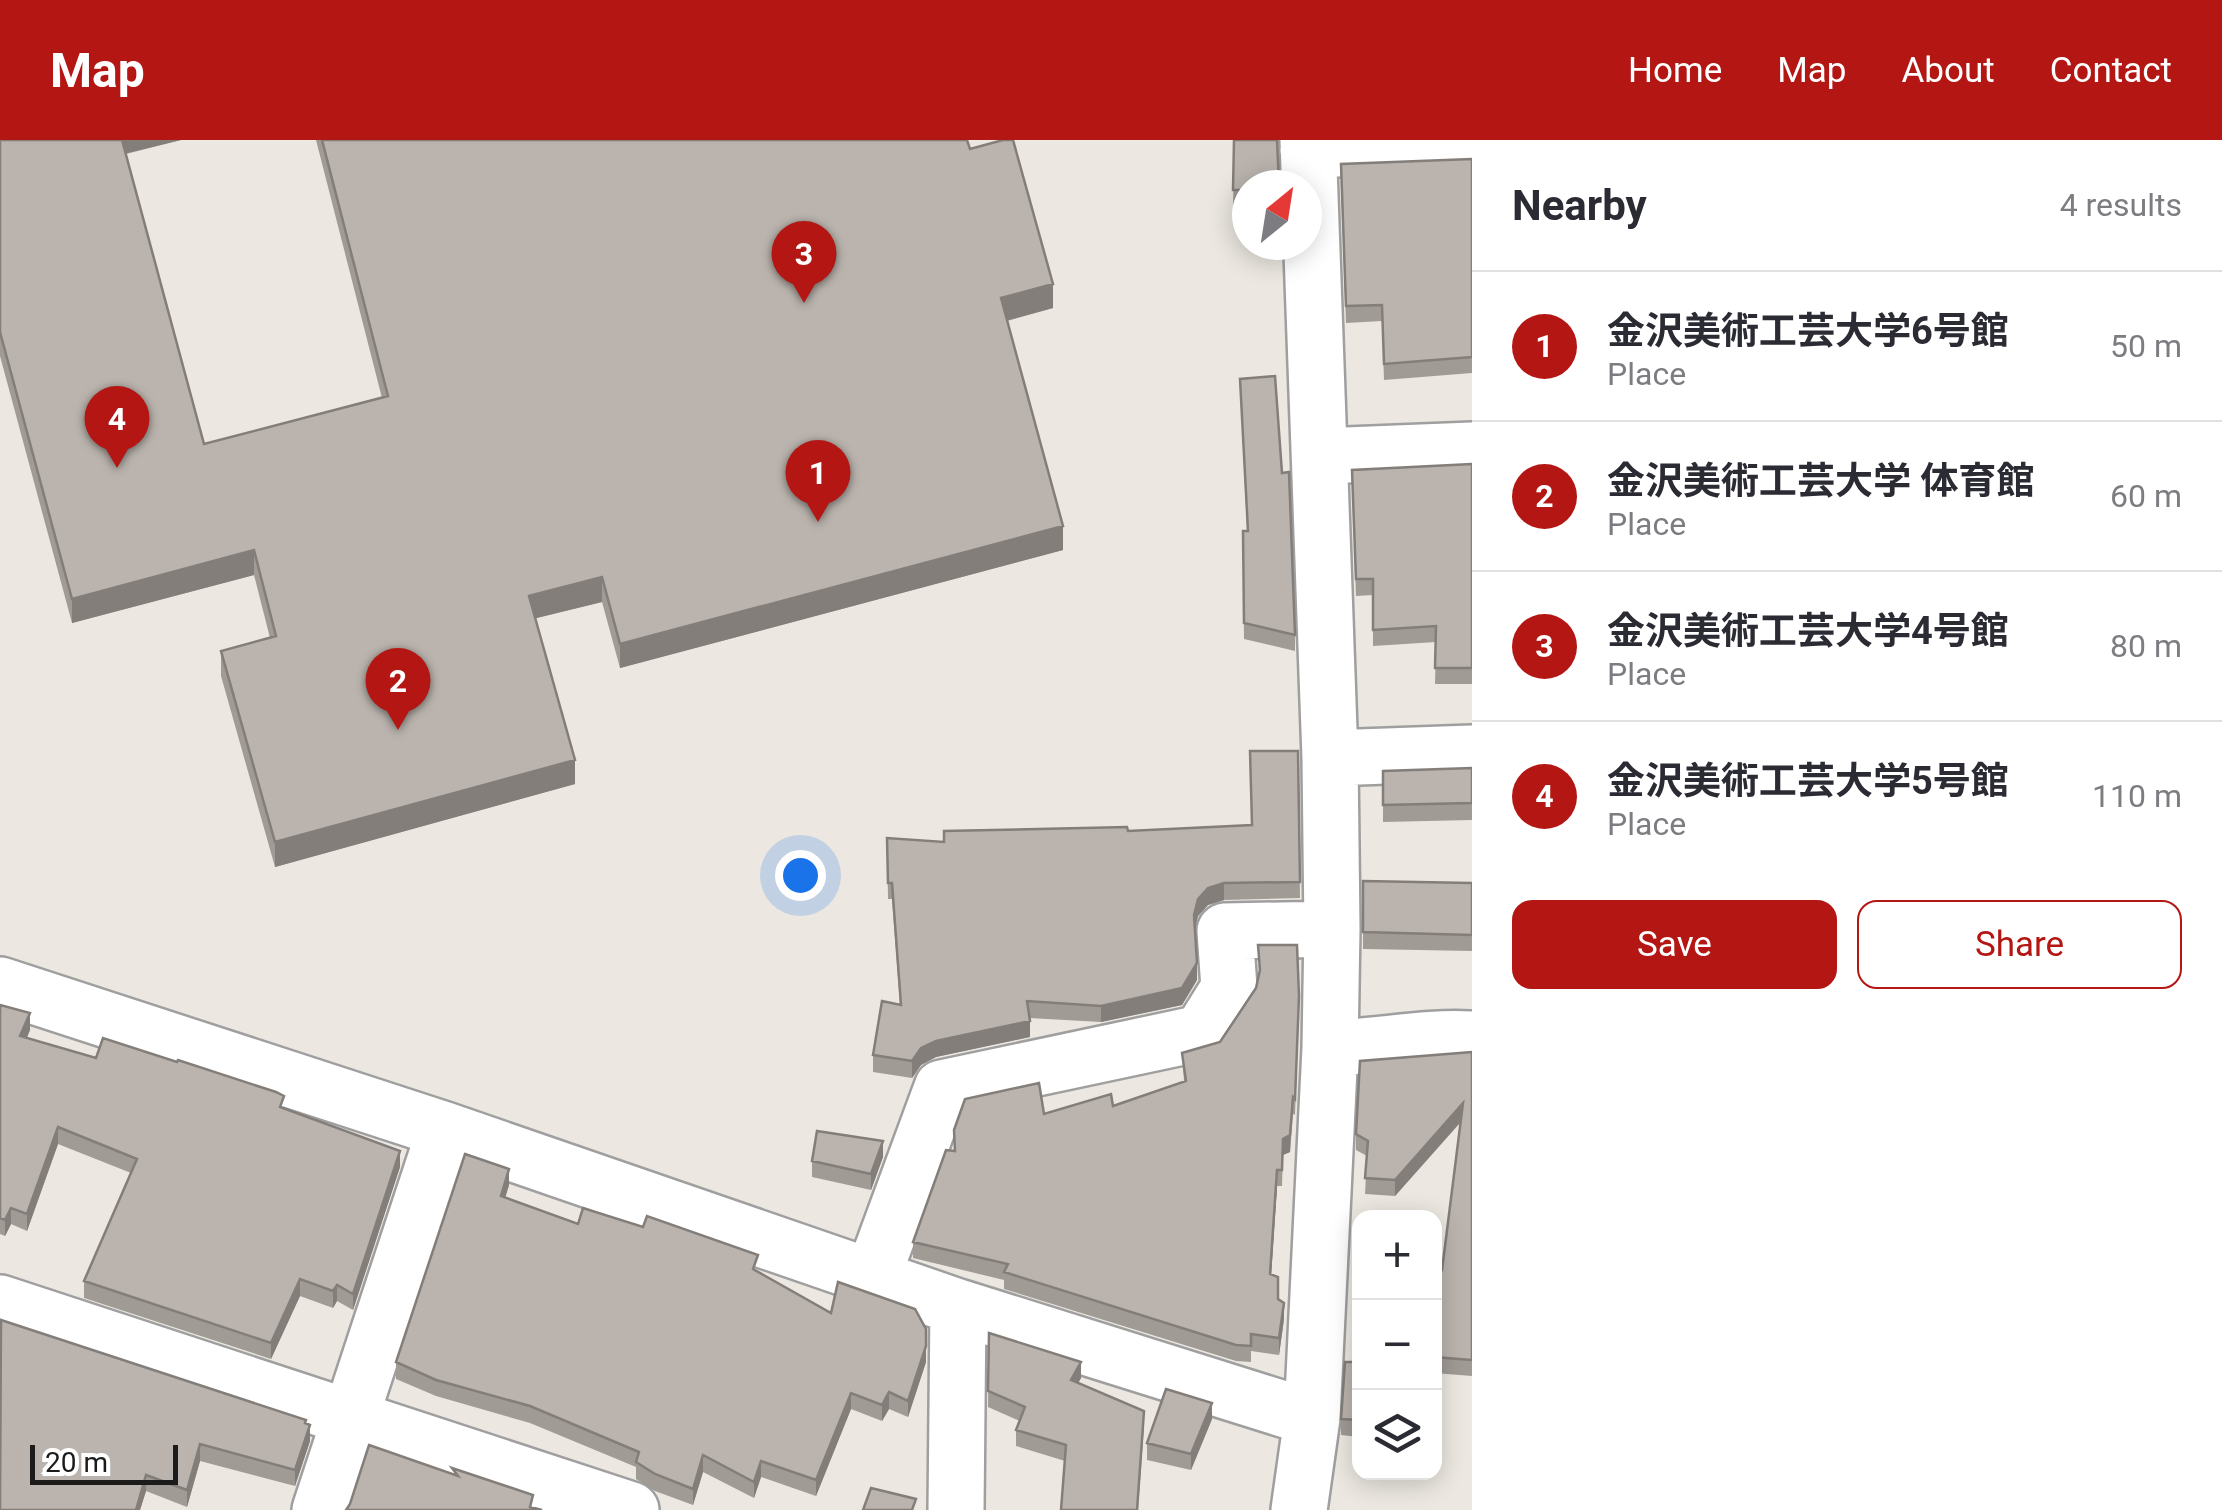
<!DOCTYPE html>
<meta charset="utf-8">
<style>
:root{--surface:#fff;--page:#f7f7f7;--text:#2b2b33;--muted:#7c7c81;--line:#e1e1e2;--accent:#b31613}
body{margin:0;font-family:Roboto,"Noto Sans JP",sans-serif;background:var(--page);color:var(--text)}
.controls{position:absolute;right:30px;bottom:30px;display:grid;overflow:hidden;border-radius:20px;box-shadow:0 5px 25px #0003}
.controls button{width:90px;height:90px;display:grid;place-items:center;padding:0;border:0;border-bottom:2px solid var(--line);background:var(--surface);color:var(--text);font:50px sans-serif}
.compass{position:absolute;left:1232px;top:30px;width:90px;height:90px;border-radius:50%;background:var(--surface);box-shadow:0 5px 25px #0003;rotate:30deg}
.scale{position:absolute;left:30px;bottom:25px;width:148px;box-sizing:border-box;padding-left:10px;border:5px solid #1b1b1b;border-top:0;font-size:28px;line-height:35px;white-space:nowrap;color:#1b1b1b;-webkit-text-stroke:8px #fff;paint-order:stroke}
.you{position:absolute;left:800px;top:735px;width:35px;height:35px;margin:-25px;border:8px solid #fff;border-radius:50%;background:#1a73e8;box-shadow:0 0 0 15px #1a73e833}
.badge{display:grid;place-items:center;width:65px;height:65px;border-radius:50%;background:var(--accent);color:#fff;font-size:32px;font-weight:700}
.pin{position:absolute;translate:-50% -82px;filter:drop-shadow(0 2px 5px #0008)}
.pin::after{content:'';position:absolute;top:52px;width:35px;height:30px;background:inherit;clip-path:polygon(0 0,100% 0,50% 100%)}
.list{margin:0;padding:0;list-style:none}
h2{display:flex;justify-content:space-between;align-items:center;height:130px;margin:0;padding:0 40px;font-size:42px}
h2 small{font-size:32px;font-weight:400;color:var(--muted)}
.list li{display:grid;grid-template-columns:65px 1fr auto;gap:30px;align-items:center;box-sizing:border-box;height:150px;padding:0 40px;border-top:2px solid var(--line)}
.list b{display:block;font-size:38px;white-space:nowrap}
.list p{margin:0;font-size:32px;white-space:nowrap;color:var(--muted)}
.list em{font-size:32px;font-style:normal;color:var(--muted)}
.actions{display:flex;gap:20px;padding:30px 40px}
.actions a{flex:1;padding:22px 0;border:2px solid var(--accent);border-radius:20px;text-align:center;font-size:35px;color:var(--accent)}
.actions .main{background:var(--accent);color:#fff}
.icon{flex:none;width:55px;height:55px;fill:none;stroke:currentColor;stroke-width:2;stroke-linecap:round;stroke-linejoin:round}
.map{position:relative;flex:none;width:1472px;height:1370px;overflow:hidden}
header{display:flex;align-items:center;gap:60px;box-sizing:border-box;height:140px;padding:0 50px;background:var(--accent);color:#fff}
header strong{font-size:48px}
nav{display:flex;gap:55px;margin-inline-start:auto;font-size:35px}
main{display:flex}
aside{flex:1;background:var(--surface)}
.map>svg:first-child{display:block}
</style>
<header>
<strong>Map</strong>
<nav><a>Home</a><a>Map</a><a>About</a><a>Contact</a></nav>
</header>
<main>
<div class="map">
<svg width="1472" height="1370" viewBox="0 0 1472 1370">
<rect width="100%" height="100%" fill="#ece8e1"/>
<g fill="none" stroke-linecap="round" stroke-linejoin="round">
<g stroke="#9f9f9f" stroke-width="60">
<path id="minor" d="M 1308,10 L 1472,4
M 1321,316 L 1472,310
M 1330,618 L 1472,613
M 0,845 L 445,990 L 958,1167 L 1312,1278
M 1330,908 C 1378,907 1424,896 1472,899
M 872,1138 L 942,948 L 1201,893 L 1229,848 L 1225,791 L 1332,789
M 0,1163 L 631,1370
M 320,1370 L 445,990
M 956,1370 L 958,1167
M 1299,1370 L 1312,1278 L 1330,908 L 1332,789 L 1330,618 L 1308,0"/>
</g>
<use href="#minor" stroke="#fff" stroke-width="55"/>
</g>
<path fill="#a19b96" d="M 0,0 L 181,0 L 126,14 L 204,304 L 382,258 L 316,0 L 967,0 L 970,9 L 1053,168 L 1007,181 L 1063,410 L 620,528 L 602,462 L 535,478 L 575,644 L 275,727 L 221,536 L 221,511 L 270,498 L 254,435 L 72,483 L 0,216 Z
M 1234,0 L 1247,45 L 1247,66 L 1233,66 Z
M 1472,19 L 1472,233 L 1384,240 L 1382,181 L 1346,183 L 1341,40 Z
M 1240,239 L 1295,495 L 1295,511 L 1244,499 L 1243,391 L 1247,391 Z
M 1472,324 L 1472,544 L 1435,544 L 1436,502 L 1373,506 L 1373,455 L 1356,456 L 1352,347 Z
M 1298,611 L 1300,758 L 1224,760 L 1208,765 L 1198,776 L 1195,788 L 1197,840 L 1182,865 L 1101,882 L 1029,878 L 1030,897 L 936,917 L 921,925 L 912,938 L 873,932 L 873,915 L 900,865 L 892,759 L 888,759 L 887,698 L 944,702 L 1128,691 L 1252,685 Z
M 1472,628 L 1472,680 L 1383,682 L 1383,631 Z
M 1363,741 L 1472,743 L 1472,811 L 1363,809 Z
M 1258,805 L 1299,872 L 1295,975 L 1293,974 L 1290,1012 L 1283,1015 L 1282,1046 L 1277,1046 L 1271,1135 L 1284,1179 L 1279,1215 L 1251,1211 L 1251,1222 L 1236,1221 L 1004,1149 L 1004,1140 L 913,1118 L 913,1102 L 954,1011 L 954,990 L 1044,974 L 1113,966 L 1184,941 L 1182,913 L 1220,902 L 1256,848 L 1259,833 Z
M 0,865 L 30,890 L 27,898 L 96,918 L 284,968 L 400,1027 L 353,1170 L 337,1161 L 333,1168 L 300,1156 L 271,1219 L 84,1158 L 84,1141 L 131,1033 L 58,1004 L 27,1091 L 11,1084 L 5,1096 L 0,1094 Z
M 1472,912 L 1472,1236 L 1434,1233 L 1434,1129 L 1442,1130 L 1461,982 L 1395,1056 L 1365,1054 L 1367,1016 L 1356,1010 L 1356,994 Z
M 883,1017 L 871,1050 L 812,1037 L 812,1021 Z
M 509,1045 L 505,1057 L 578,1084 L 757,1131 L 831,1173 L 926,1189 L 926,1222 L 908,1277 L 889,1269 L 882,1281 L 851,1269 L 816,1356 L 761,1337 L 754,1358 L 703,1332 L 693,1365 L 655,1351 L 636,1339 L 636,1327 L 530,1283 L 436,1256 L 396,1239 L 396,1222 Z
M 0,1184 L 306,1283 L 310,1301 L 295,1346 L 200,1321 L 187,1367 L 146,1351 L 140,1370 L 0,1370 Z
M 989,1193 L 1081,1238 L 1078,1243 L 1144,1287 L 1138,1370 L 1061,1370 L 1065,1321 L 1016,1306 L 1016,1290 L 1020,1281 L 988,1267 Z
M 1360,1222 L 1360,1297 L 1341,1295 L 1341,1279 Z
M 1212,1279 L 1191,1330 L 1147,1320 L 1147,1303 Z"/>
<path fill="#837e7a" d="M 119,0 L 181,0 L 119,15 Z
M 1053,144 L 1053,168 L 1001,182 L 1001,158 Z
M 1063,386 L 1063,410 L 620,528 L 620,504 Z
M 254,410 L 254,435 L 72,483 L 72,459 Z
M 602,437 L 602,462 L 529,480 L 529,456 Z
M 575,620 L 575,644 L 275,727 L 275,702 Z
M 1224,743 L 1224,760 L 1208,765 L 1198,776 L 1194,792 L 1194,775 L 1198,759 L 1208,748 Z
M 1197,823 L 1197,840 L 1182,865 L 1101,882 L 1101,866 Z
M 30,873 L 30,890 L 20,912 L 20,896 Z
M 1030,881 L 1030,897 L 936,917 L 921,925 L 912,938 L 912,921 L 921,908 L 936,901 Z
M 1293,957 L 1290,1012 L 1283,1015 L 1283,999 Z
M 1463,963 L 1463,979 L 1395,1056 L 1395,1040 Z
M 58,987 L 58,1004 L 27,1091 L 27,1074 Z
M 883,1001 L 883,1017 L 871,1050 L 871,1034 Z
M 400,1011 L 400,1027 L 353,1170 L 353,1154 Z
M 509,1029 L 509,1045 L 501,1072 L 501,1056 Z
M 1277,1030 L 1277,1046 L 1270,1151 L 1270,1134 Z
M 11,1068 L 11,1084 L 5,1096 L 5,1080 Z
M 300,1139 L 300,1156 L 271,1219 L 271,1203 Z
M 337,1145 L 337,1161 L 333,1168 L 333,1151 Z
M 1284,1163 L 1284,1179 L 1279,1215 L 1279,1198 Z
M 926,1206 L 926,1222 L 908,1277 L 908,1261 Z
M 1081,1222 L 1081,1238 L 1071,1256 L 1071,1240 Z
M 889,1252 L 889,1269 L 882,1281 L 882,1265 Z
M 851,1253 L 851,1269 L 816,1356 L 816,1340 Z
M 1212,1263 L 1212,1279 L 1191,1330 L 1191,1314 Z
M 310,1285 L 310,1301 L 295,1346 L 295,1330 Z
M 200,1304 L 200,1321 L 187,1367 L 187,1350 Z
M 703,1315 L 703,1332 L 693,1365 L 693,1349 Z
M 761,1321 L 761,1337 L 754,1358 L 754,1342 Z
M 146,1335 L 146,1351 L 140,1370 L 136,1370 Z"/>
<path fill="#bbb4ae" stroke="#837e7a" stroke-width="2.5" d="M 0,0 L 122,0 L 204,304 L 388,256 L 322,0 L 967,0 L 970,9 L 1003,0 L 1013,0 L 1053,144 L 1001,158 L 1063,386 L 620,504 L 602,437 L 529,456 L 575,620 L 275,702 L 221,511 L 276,496 L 254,410 L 72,459 L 0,192 Z
M 1234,0 L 1277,0 L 1279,45 L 1247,45 L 1247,50 L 1233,50 Z
M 1472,19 L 1472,217 L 1384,224 L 1382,165 L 1346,166 L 1341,24 Z
M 1275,236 L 1282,333 L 1289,332 L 1295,495 L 1244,483 L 1243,391 L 1248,391 L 1240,239 Z
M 1472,324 L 1472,528 L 1435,528 L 1436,486 L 1373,490 L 1373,439 L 1356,439 L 1352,330 Z
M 1250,611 L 1298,611 L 1300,742 L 1224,743 L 1208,748 L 1198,759 L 1194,775 L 1197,823 L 1182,848 L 1101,866 L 1027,861 L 1030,881 L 936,901 L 921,908 L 912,921 L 873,915 L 882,861 L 901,865 L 892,743 L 888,743 L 887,698 L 944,702 L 944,691 L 1127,687 L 1128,691 L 1252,685 Z
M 1472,628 L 1472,663 L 1383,665 L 1383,631 Z
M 1363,741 L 1472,743 L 1472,795 L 1363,792 Z
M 1258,805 L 1297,805 L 1299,856 L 1295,959 L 1293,957 L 1290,995 L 1283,999 L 1282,1030 L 1277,1030 L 1270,1134 L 1278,1137 L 1278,1159 L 1284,1163 L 1279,1198 L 1251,1194 L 1251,1206 L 1236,1205 L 1004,1132 L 1008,1124 L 913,1102 L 946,1010 L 955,1011 L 954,990 L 965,959 L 1039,943 L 1044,974 L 1111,954 L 1113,966 L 1186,941 L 1182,913 L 1220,902 L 1256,848 L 1260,830 Z
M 0,865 L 30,873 L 20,896 L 96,918 L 103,898 L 177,922 L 178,920 L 276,952 L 284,956 L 280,967 L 400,1011 L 353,1154 L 337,1145 L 333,1151 L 300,1139 L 271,1203 L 84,1141 L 137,1019 L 58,987 L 27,1074 L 11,1068 L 5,1080 L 0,1078 Z
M 1472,912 L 1472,1220 L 1434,1217 L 1434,1129 L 1442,1130 L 1463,963 L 1395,1040 L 1365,1038 L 1368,1001 L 1356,994 L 1360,921 Z
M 817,991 L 883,1001 L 871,1034 L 812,1021 Z
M 465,1014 L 509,1029 L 501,1056 L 578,1084 L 583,1068 L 643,1087 L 647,1076 L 758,1115 L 753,1129 L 831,1173 L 838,1142 L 915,1169 L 926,1189 L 926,1206 L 908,1261 L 889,1252 L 882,1265 L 851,1253 L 816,1340 L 761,1321 L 754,1342 L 703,1315 L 693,1349 L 655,1334 L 636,1322 L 639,1312 L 530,1266 L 436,1240 L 396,1222 Z
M 1,1180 L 306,1280 L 305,1283 L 310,1285 L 295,1330 L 200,1304 L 187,1350 L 146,1335 L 136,1370 L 0,1370 Z
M 989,1193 L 1081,1222 L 1071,1240 L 1144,1271 L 1137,1370 L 1061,1370 L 1066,1305 L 1016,1290 L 1025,1267 L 988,1251 Z
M 1345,1222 L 1360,1222 L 1360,1280 L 1341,1279 Z
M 1166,1249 L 1212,1263 L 1191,1314 L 1147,1303 Z
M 369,1305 L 458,1336 L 452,1328 L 533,1355 L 530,1367 L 542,1370 L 346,1370 L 350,1364 Z
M 871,1348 L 916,1359 L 912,1370 L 863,1370 Z"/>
</svg>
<div class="controls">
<button>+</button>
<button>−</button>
<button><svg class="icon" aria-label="layers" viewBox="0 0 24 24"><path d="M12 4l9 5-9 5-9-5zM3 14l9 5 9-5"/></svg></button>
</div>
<svg class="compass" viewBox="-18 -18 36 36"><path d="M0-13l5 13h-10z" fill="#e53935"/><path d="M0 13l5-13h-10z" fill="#7c7c81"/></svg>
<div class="scale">20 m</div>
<div class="you"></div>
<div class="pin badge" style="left:818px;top:382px">1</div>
<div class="pin badge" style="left:398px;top:590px">2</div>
<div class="pin badge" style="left:804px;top:163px">3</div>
<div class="pin badge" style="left:117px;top:328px">4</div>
</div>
<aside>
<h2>Nearby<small>4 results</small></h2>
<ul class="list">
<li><span class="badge">1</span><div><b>金沢美術工芸大学6号館</b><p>Place</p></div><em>50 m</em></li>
<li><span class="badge">2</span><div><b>金沢美術工芸大学 体育館</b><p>Place</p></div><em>60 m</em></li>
<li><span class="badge">3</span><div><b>金沢美術工芸大学4号館</b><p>Place</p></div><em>80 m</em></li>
<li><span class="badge">4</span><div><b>金沢美術工芸大学5号館</b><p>Place</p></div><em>110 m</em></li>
</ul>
<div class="actions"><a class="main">Save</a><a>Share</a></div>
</aside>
</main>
